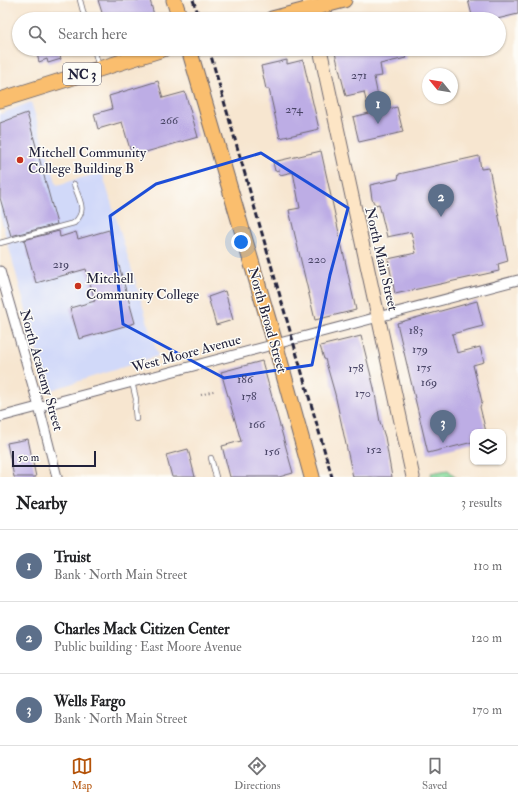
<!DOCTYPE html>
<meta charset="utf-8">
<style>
:root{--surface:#fff;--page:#f2f2f2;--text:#202124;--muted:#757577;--line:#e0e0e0;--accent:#b45309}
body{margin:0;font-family:"IM FELL Double Pica",serif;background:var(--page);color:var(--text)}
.controls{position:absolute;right:12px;bottom:12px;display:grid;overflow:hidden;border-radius:8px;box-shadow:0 1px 3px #0004}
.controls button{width:36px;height:36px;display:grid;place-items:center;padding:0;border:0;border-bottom:1px solid var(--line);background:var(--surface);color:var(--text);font:20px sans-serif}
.compass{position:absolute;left:422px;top:68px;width:36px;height:36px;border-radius:50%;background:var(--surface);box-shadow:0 1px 3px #0004;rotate:300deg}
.scale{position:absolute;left:12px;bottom:10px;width:84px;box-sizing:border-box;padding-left:4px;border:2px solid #22223b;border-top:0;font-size:11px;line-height:14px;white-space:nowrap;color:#22223b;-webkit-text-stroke:3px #fdfcf7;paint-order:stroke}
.you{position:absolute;left:241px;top:242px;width:14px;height:14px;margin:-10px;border:3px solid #fff;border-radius:50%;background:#1a73e8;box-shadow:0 0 0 6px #1a73e833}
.badge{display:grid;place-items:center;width:26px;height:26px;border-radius:50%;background:var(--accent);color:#fff;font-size:13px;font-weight:700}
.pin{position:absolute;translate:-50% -33px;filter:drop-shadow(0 1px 2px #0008)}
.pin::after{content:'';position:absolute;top:21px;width:14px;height:12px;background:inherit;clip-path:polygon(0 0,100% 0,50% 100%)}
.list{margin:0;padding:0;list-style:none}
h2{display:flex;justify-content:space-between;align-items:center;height:52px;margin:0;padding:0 16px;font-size:17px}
h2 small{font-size:13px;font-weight:400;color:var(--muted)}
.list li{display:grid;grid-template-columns:26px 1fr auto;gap:12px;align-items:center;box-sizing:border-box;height:72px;padding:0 16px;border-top:1px solid var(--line)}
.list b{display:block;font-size:15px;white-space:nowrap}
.list p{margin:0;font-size:13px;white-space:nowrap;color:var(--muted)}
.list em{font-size:13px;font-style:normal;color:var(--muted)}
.icon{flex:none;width:22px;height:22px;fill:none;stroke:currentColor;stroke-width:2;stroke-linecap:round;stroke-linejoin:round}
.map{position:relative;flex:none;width:518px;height:477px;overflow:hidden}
.search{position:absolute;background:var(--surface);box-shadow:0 1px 3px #0004;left:12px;right:12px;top:12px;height:44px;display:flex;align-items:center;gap:10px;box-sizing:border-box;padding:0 14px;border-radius:22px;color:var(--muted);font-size:15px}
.sheet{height:268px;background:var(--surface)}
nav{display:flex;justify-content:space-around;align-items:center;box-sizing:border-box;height:56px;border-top:1px solid var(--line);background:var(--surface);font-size:11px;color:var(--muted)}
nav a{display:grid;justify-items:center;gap:2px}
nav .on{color:var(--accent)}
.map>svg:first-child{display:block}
</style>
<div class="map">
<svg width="518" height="477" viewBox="0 0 518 477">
<rect width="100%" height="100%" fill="#fdfcf7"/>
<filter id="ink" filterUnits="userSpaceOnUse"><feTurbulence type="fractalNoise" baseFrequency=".025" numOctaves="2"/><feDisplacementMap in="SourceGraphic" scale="8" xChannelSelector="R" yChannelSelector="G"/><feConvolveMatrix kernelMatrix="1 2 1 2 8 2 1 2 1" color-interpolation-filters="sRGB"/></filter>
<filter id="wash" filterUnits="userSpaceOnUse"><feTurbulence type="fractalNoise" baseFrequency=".012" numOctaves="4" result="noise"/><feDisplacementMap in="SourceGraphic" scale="16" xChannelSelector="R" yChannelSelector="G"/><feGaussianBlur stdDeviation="0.9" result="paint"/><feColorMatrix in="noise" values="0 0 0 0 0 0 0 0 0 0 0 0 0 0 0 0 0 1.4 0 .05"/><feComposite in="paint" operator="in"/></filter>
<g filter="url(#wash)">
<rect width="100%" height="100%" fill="#f7e6d0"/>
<path fill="#d1d9f9" d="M 31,102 L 57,185 L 102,172 L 158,356 L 48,391 L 0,215 L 0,114 Z"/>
<path fill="#8de0a0" stroke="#58816e" d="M 448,470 L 456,477 L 432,477 L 431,473 Z"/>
<g id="blocks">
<path fill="#bdade5" d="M 98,0 L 150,0 L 155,19 L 104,19 Z
M 468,0 L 518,0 L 518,14 L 497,19 L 473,19 Z
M 36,49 L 58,49 L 61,59 L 48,63 L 47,59 L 39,62 Z
M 334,49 L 404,49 L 406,58 L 380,64 L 382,76 L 374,77 L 381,111 L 397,107 L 403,132 L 359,142 L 353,117 L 369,113 L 364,92 L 346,96 Z
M 287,60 L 287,64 L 303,60 L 319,129 L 280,138 L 269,89 L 266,89 L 261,66 Z
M 158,81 L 163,98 L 185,92 L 198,137 L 132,156 L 122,122 L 98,129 L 94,114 L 112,109 L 109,96 Z
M 27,113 L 57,224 L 11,236 L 0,198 L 0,123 Z
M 321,151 L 356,310 L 315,320 L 289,210 L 300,208 L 293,172 L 280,175 L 279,170 L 275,171 L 273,162 Z
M 479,156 L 481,169 L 489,168 L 508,261 L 498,264 L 499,271 L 395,294 L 388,259 L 416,253 L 411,232 L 387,237 L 379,204 L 375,205 L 372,199 L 370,185 L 398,179 L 399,174 Z
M 109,230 L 135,323 L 79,339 L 70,308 L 95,301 L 86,269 L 36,283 L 24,240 L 59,231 L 60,237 L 76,232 L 78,239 Z
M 225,291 L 233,320 L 216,325 L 208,297 Z
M 477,301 L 483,326 L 452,334 L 457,353 L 480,347 L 484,362 L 473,365 L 482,402 L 480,407 L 486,432 L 473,432 L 473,442 L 428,453 L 397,323 Z
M 361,336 L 374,388 L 380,422 L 385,437 L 392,477 L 353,477 L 335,394 L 325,359 L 324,359 L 320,346 Z
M 262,361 L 293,473 L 279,477 L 230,477 L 222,446 L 241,441 L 221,372 Z
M 28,439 L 36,477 L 14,477 L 7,443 Z
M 188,449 L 195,477 L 172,477 L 166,455 Z"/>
</g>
</g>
<g filter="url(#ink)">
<use href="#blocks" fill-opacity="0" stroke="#6d676f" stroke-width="1"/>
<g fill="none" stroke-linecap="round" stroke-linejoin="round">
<g stroke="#6d676f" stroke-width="6">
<path id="service" d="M 80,0 L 85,19
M 94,49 L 99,67
M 0,243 L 74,223 C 88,210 79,200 74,184
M 132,382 L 136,399 L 135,409 L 136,419
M 211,458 L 216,477"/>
</g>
<g stroke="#6d676f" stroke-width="11">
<path id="minor" d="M 0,271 L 39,407 L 57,477
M 0,417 L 518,280"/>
</g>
<g stroke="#6d676f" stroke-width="15">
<path id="secondary" d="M 309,0 L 314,19
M 320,49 L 413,477"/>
</g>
<g stroke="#6d676f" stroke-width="17">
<path id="primary" d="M 174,0 L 180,19
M 272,19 L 344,0
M 189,49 L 275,343 L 312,477
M 0,100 L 163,49"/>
</g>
<path stroke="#6d676f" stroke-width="2" stroke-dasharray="1 3" stroke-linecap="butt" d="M 201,395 L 216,390"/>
<use href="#service" stroke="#fff" stroke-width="4.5"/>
<use href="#minor" stroke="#fff" stroke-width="9"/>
<use href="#secondary" stroke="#fde5c5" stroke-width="13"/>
<use href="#primary" stroke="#fabe6e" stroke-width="15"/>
<path stroke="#22223b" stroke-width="3" stroke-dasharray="6 3" stroke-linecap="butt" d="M 193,0 L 200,19
M 209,49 L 332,477"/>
</g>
</g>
<path fill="none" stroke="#1d4ed8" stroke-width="3" stroke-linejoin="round" d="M 261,153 L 348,208 L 330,275 L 312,365 L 224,378 L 123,324 L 110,216 L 156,184 Z"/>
<g fill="#c8321e" stroke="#fdfcf7" stroke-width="1.5">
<circle cx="20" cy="160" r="4"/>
<circle cx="78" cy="286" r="4"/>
</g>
<g text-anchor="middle" stroke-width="3" stroke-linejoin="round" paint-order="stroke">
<g font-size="12" fill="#494566">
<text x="359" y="79">271</text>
<text x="294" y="113">274</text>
<text x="169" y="124">266</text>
<text x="317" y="263">220</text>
<text x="61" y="268">219</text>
<text x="416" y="334">183</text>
<text x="420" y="353">179</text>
<text x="424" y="371">175</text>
<text x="356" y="372">178</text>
<text x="245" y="383">186</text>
<text x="429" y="386">169</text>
<text x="363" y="397">170</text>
<text x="249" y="400">178</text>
<text x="257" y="428">166</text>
<text x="374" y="453">152</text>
<text x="272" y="455">156</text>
</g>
<rect fill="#fdfcf7" stroke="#646373" stroke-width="1" x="63" y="63" width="38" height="22" rx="3"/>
<g font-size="13" font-weight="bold" fill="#22223b">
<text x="82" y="79">NC 3</text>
</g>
<g font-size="14" fill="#22223b" stroke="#fdfcf7" text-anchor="start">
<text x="28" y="157">Mitchell Community<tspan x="28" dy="16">College Building B</tspan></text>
<text x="86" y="283">Mitchell<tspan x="86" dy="16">Community College</tspan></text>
</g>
<g font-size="14" fill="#22223b" stroke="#fdfcf7">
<text transform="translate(382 259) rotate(77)" y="5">North Main Street</text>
<text transform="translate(268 320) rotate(74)" y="5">North Broad Street</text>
<text transform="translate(186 353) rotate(-15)" y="5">West Moore Avenue</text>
<text transform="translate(42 370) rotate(74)" y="5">North Academy Street</text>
</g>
</g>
</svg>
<div class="controls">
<button><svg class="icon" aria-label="layers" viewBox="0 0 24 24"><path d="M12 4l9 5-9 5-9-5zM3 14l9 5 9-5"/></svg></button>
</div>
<svg class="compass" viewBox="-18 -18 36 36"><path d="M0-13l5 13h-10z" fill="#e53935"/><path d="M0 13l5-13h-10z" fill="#757577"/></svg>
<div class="scale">50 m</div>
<div class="you"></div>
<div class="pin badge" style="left:378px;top:124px;background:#5c6f8a">1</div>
<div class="pin badge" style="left:441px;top:217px;background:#5c6f8a">2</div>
<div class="pin badge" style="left:443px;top:443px;background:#5c6f8a">3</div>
<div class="search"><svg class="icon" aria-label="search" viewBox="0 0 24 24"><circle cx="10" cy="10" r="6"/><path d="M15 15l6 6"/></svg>Search here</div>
</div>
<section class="sheet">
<h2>Nearby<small>3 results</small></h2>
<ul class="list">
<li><span class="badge" style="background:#5c6f8a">1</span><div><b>Truist</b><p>Bank · North Main Street</p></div><em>110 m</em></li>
<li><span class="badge" style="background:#5c6f8a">2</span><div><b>Charles Mack Citizen Center</b><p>Public building · East Moore Avenue</p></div><em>120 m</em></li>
<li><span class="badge" style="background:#5c6f8a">3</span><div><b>Wells Fargo</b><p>Bank · North Main Street</p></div><em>170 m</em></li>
</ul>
</section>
<nav>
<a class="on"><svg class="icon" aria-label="map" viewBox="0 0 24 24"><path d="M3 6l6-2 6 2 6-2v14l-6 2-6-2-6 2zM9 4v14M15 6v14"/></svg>Map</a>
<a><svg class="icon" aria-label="directions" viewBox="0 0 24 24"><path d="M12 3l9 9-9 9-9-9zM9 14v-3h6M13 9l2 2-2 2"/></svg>Directions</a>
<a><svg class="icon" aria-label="saved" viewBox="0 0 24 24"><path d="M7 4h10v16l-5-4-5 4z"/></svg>Saved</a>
</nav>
